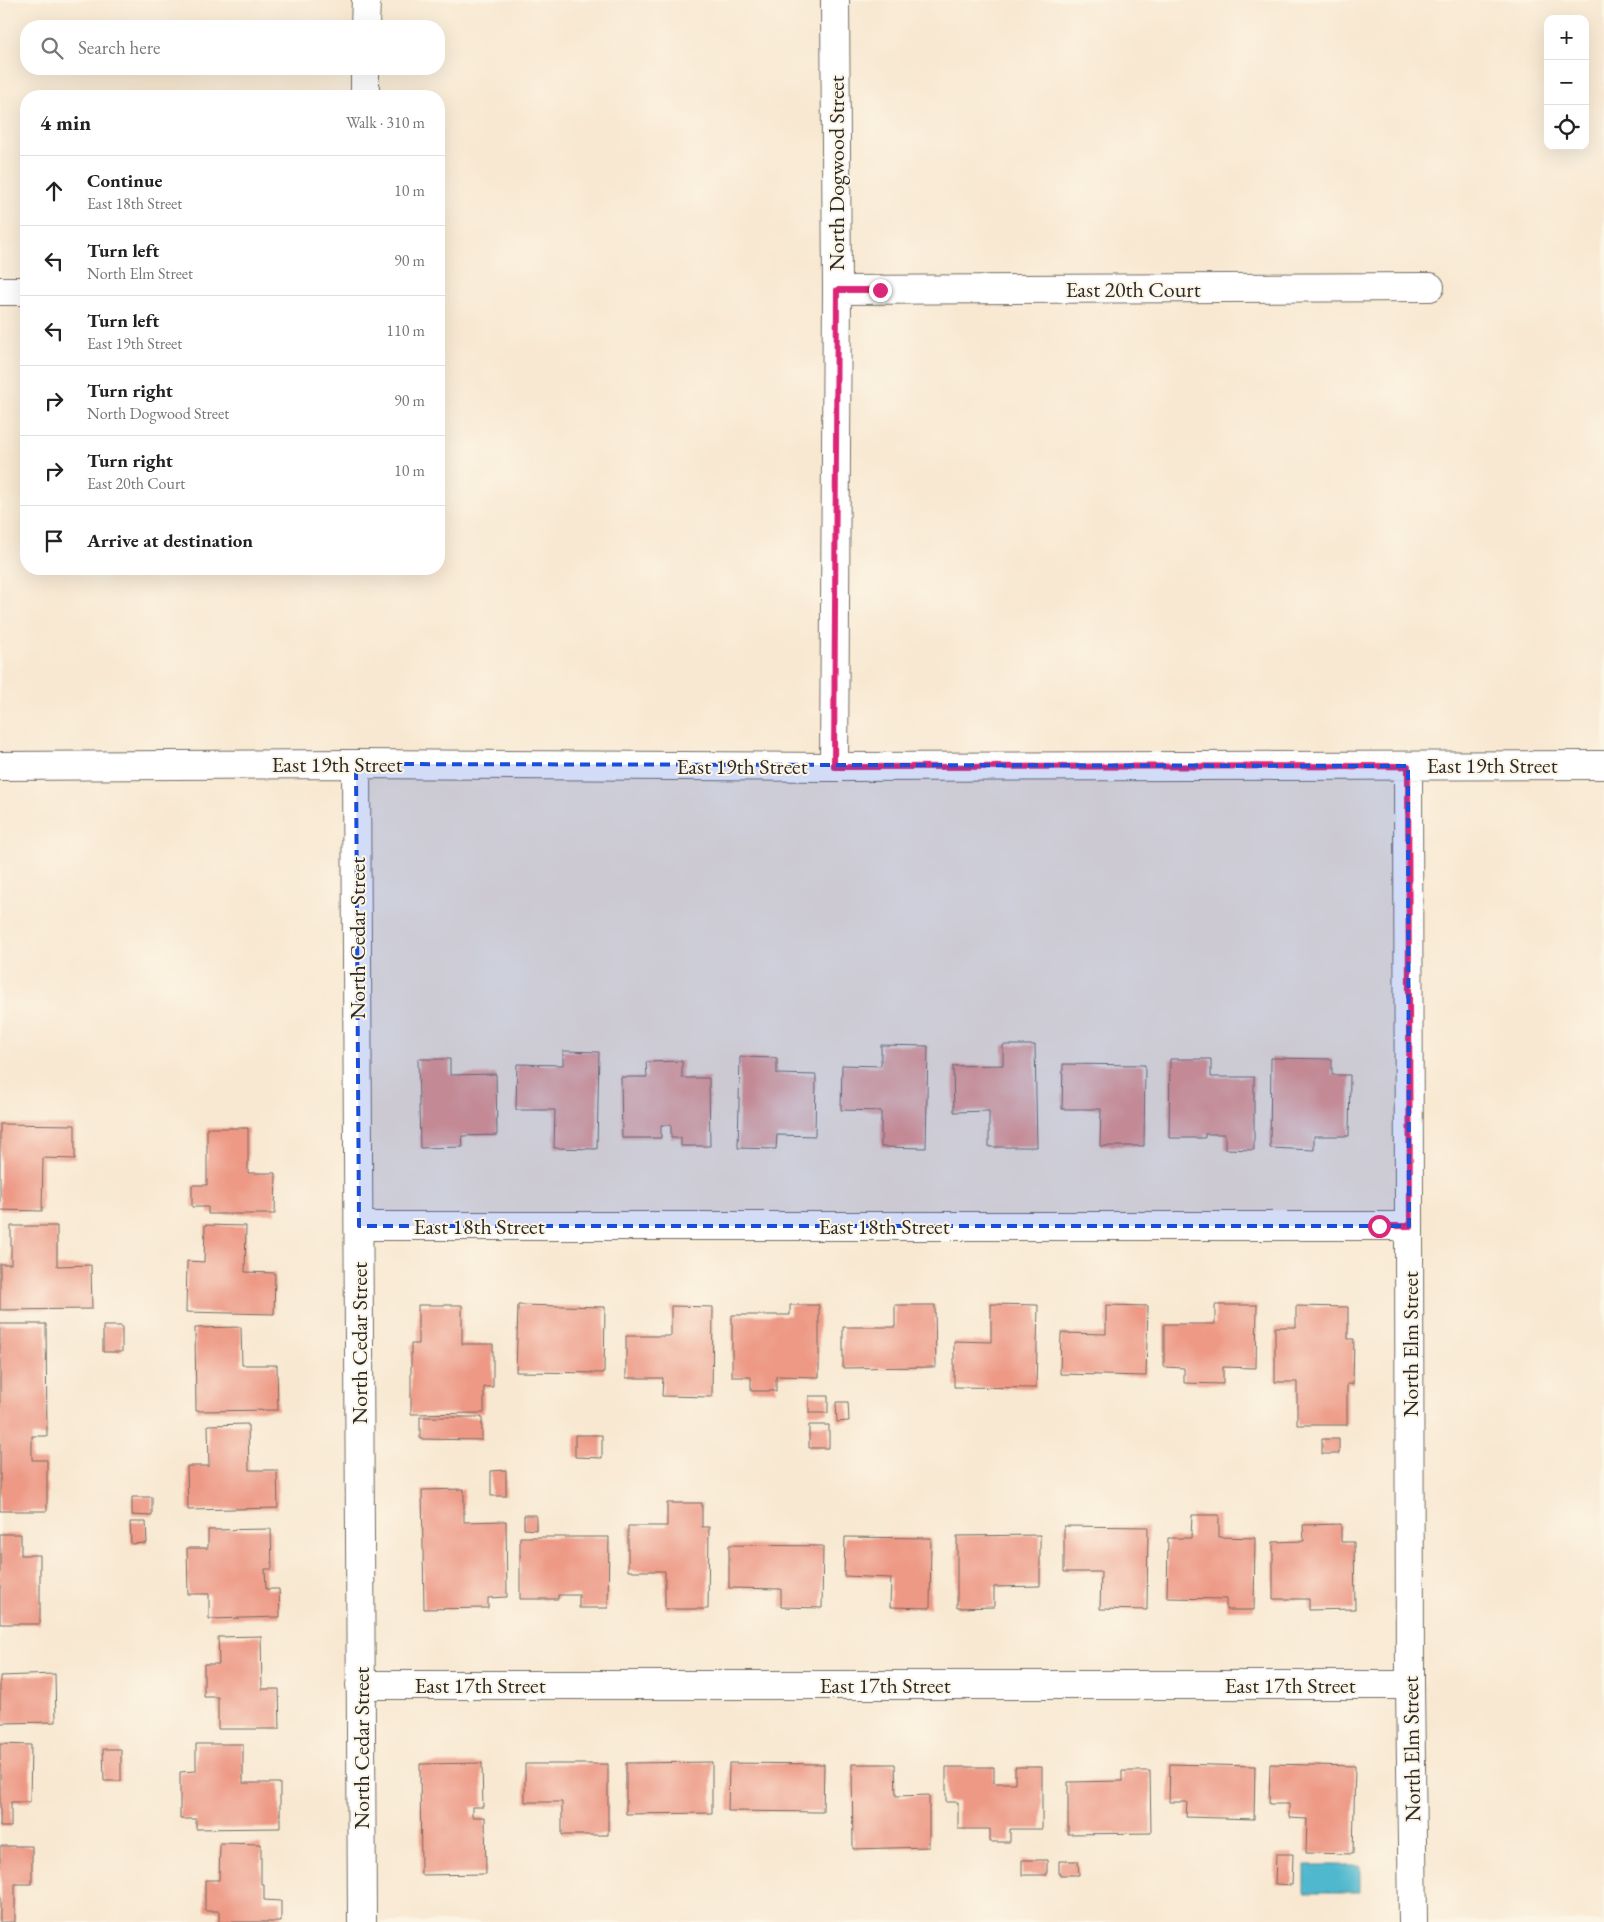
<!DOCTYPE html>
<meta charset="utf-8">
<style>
:root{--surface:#fff;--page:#f2f2f2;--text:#222;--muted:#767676;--line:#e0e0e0}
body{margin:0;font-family:"EB Garamond",serif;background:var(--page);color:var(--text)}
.controls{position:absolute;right:15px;top:15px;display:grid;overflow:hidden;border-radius:10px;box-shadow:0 5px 20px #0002}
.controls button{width:45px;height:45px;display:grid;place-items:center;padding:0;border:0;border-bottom:1px solid var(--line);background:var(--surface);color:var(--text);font:25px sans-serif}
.stop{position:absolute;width:15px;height:15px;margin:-11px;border:4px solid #db2777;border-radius:50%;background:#fff}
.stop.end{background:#db2777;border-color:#fff;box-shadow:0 1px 5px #0008}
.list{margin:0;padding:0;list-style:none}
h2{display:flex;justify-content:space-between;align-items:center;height:65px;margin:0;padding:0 20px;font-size:21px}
h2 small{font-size:16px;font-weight:400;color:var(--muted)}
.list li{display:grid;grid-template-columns:32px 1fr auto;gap:15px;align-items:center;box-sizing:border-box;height:70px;padding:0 20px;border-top:1px solid var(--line)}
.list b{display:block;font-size:19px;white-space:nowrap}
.list p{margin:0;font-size:16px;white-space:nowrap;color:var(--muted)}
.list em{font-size:16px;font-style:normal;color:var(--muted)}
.icon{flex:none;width:28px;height:28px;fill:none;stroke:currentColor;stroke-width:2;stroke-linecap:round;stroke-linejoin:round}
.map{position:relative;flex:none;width:1604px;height:1922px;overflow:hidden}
.search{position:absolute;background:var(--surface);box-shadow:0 5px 20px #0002;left:20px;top:20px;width:425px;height:55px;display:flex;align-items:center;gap:12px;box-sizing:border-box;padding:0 18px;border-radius:20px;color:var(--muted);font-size:19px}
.panel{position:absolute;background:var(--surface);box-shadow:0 5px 20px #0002;left:20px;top:90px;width:425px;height:485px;border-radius:20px}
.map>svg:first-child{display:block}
</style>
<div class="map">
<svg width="1604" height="1922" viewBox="0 0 1604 1922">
<rect width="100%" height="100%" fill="#fcf5e5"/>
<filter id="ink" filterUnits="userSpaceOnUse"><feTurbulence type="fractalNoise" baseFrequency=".02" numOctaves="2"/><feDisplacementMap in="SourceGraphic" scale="10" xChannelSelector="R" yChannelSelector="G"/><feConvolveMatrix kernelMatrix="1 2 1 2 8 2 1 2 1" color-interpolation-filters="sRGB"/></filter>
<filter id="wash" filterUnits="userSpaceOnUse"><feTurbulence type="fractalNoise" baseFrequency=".0096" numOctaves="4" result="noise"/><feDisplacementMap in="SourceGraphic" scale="20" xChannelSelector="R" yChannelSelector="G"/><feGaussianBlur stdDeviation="1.12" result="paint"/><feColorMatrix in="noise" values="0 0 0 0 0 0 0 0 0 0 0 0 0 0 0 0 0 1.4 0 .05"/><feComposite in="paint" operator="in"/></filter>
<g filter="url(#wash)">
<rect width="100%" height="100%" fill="#f8e8d1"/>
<path fill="#50b8ce" stroke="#3e727c" d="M 1305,1865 L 1360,1865 L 1360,1892 L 1305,1892 Z"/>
<g id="blocks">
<path fill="#ed9985" d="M 881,1045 L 928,1046 L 926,1148 L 881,1147 L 881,1111 L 841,1110 L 842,1065 L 881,1066 Z
M 1003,1045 L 1035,1045 L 1037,1147 L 989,1147 L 989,1111 L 954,1112 L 953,1066 L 1003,1065 Z
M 563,1051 L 599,1052 L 597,1149 L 554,1148 L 555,1110 L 516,1110 L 517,1064 L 563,1065 Z
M 740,1057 L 777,1058 L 777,1074 L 816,1075 L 815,1136 L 777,1135 L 776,1149 L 738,1148 Z
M 1271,1058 L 1332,1059 L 1332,1075 L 1350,1075 L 1349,1136 L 1314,1136 L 1314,1150 L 1270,1148 Z
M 418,1059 L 450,1059 L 450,1075 L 496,1074 L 497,1135 L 462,1136 L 463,1147 L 420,1148 Z
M 1170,1059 L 1211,1059 L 1211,1077 L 1254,1077 L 1254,1150 L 1225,1149 L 1225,1134 L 1205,1134 L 1205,1138 L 1169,1138 Z
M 682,1061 L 682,1078 L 709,1078 L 710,1146 L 681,1146 L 681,1138 L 671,1138 L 671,1125 L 661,1125 L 661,1138 L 622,1138 L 621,1077 L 647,1077 L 646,1062 Z
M 1063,1064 L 1145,1065 L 1144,1146 L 1100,1146 L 1101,1109 L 1062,1109 Z
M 0,1124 L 75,1125 L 75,1159 L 43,1158 L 42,1211 L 0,1210 Z
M 207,1128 L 248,1128 L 248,1173 L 276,1173 L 275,1214 L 208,1214 L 208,1207 L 192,1207 L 192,1185 L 207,1185 Z
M 205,1225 L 246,1226 L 245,1272 L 275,1273 L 274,1314 L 186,1312 L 187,1261 L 204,1262 Z
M 11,1226 L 57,1226 L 57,1266 L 91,1265 L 92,1309 L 0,1310 L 0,1264 L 11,1264 Z
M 991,1304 L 1038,1305 L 1036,1388 L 954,1387 L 954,1341 L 991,1342 Z
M 418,1305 L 462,1305 L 462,1344 L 493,1344 L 493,1387 L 484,1387 L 484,1413 L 411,1414 L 411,1344 L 418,1344 Z
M 518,1305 L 605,1307 L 604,1373 L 516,1372 Z
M 790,1305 L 819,1305 L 819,1377 L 776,1376 L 776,1391 L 751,1391 L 751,1377 L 732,1377 L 732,1315 L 790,1315 Z
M 895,1305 L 935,1305 L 936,1367 L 843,1368 L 843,1327 L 895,1327 Z
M 1106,1305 L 1148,1306 L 1146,1376 L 1060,1374 L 1061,1333 L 1106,1334 Z
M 1215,1305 L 1257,1305 L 1256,1368 L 1223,1367 L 1223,1384 L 1184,1383 L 1184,1368 L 1164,1367 L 1164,1324 L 1215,1324 Z
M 671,1306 L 713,1307 L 712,1397 L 662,1396 L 663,1378 L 626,1378 L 626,1336 L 671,1336 Z
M 1296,1306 L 1348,1307 L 1348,1339 L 1354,1339 L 1353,1384 L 1347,1384 L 1347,1425 L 1297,1425 L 1297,1382 L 1275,1382 L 1275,1327 L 1296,1327 Z
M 0,1324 L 46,1324 L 47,1436 L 32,1436 L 32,1460 L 47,1460 L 47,1511 L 0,1511 Z
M 103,1326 L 122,1326 L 122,1352 L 103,1352 Z
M 241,1327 L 242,1365 L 277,1365 L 278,1410 L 196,1411 L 195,1328 Z
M 809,1396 L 828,1396 L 828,1413 L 809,1413 Z
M 836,1402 L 848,1402 L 849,1421 L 837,1422 Z
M 420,1417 L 482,1417 L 482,1440 L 420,1439 Z
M 248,1424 L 249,1470 L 277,1470 L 278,1508 L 188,1510 L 187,1466 L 209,1466 L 208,1425 Z
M 809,1425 L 829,1425 L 829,1448 L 809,1448 Z
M 575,1435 L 602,1435 L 602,1458 L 575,1457 Z
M 1322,1439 L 1339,1439 L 1339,1454 L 1322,1454 Z
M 506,1470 L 506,1496 L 491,1496 L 491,1471 Z
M 464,1489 L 464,1522 L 506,1521 L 507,1597 L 488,1598 L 488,1608 L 424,1609 L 422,1490 Z
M 132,1497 L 152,1497 L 152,1516 L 132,1515 Z
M 667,1503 L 702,1503 L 702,1527 L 709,1527 L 708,1609 L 665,1609 L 665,1571 L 628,1571 L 628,1526 L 667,1526 Z
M 524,1515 L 536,1515 L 536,1530 L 524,1529 Z
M 1192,1515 L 1219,1515 L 1219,1537 L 1255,1538 L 1254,1610 L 1226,1610 L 1226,1599 L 1167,1598 L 1168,1538 L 1191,1538 Z
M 130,1522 L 146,1522 L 147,1543 L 131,1544 Z
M 1341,1524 L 1341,1542 L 1354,1542 L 1355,1609 L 1309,1610 L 1309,1599 L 1273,1599 L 1273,1542 L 1304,1541 L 1303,1525 Z
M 1064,1526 L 1148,1527 L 1147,1610 L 1100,1609 L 1101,1572 L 1064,1572 Z
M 271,1529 L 272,1569 L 265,1569 L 266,1589 L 279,1589 L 280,1617 L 209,1619 L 209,1594 L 188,1594 L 187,1548 L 208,1548 L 208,1530 Z
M 0,1534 L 21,1534 L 21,1555 L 40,1555 L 40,1624 L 0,1624 Z
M 1040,1535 L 1040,1586 L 994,1587 L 994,1607 L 957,1608 L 957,1536 Z
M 520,1537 L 609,1537 L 608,1608 L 579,1608 L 579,1595 L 558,1595 L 558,1599 L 520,1599 Z
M 845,1537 L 931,1538 L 930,1608 L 890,1607 L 891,1578 L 844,1576 Z
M 729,1545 L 823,1546 L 822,1608 L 781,1607 L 781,1589 L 729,1588 Z
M 261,1636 L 262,1689 L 279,1689 L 280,1729 L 218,1729 L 218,1697 L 204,1697 L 204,1664 L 219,1664 L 218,1637 Z
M 55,1674 L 56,1722 L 0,1723 L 0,1676 Z
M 0,1744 L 31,1745 L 30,1802 L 11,1802 L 11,1827 L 0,1827 Z
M 196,1744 L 243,1744 L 243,1783 L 280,1783 L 280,1828 L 196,1829 L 196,1819 L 180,1819 L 180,1772 L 196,1771 Z
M 103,1749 L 121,1749 L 121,1781 L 104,1781 Z
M 712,1762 L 712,1813 L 626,1814 L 626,1763 Z
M 482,1763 L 483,1807 L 472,1807 L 472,1817 L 485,1817 L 486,1874 L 421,1875 L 420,1764 Z
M 729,1763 L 824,1764 L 823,1812 L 728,1811 Z
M 525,1764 L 608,1764 L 608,1835 L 562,1835 L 562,1802 L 525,1802 Z
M 852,1764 L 895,1764 L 896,1796 L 929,1795 L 929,1847 L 853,1849 Z
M 1170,1764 L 1255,1766 L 1254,1819 L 1186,1817 L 1187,1802 L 1169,1802 Z
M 1270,1764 L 1355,1766 L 1353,1854 L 1306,1853 L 1307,1819 L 1289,1818 L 1289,1804 L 1269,1804 Z
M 946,1767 L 994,1767 L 994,1783 L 1015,1783 L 1015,1767 L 1042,1767 L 1042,1829 L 1010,1829 L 1010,1842 L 990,1842 L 990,1829 L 958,1829 L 958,1802 L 946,1802 Z
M 1122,1771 L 1150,1771 L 1151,1833 L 1068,1834 L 1068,1782 L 1122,1781 Z
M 220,1843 L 261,1844 L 261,1884 L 264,1884 L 264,1900 L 281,1901 L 281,1922 L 219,1922 L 219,1911 L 205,1911 L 205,1880 L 219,1880 Z
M 0,1846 L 32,1846 L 32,1884 L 15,1884 L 15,1922 L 0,1922 Z
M 1276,1854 L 1293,1854 L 1292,1885 L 1275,1884 Z
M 1022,1860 L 1047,1860 L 1047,1875 L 1022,1875 Z
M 1059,1861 L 1078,1861 L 1079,1875 L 1059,1875 Z"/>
</g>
</g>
<g filter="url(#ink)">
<use href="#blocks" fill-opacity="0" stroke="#736d65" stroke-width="1"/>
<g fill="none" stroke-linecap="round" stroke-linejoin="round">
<g stroke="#736d65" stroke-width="30">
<path id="minor" d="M 365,26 L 366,0
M 365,96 L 365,69
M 837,290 L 1430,287
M 0,291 L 26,291
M 356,764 L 362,1922
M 0,766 L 356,764 L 834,767 L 1604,765
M 1408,766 L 1410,1685 L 1413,1922
M 834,767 L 837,290 L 835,0
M 359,1226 L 1409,1226
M 360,1685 L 1410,1685"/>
</g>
<use href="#minor" stroke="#fff" stroke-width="28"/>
</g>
</g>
<g fill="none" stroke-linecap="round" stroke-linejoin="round" filter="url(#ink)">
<path stroke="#db2777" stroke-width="6" d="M 880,290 L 837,290 L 834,767 L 1408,766 L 1410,1226 L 1379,1226"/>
</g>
<path fill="#1d4ed8" fill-opacity="0.2" stroke="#1d4ed8" stroke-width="4" stroke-dasharray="10 6" stroke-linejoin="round" d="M 356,764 L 1408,766 L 1409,1226 L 359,1226 Z"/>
<g text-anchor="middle" stroke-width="4" stroke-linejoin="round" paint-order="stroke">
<g font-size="22" fill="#2b2b2b" stroke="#fcf5e5">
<text transform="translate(836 173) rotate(-90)" y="8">North Dogwood Street</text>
<text x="1133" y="297">East 20th Court</text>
<text x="337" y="772">East 19th Street</text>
<text x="1492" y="773">East 19th Street</text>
<text x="742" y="774">East 19th Street</text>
<text transform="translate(357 938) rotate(-90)" y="8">North Cedar Street</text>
<text x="479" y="1234">East 18th Street</text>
<text x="884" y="1234">East 18th Street</text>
<text transform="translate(359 1343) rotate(-90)" y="8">North Cedar Street</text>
<text transform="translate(1410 1344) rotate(-90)" y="8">North Elm Street</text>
<text x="480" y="1693">East 17th Street</text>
<text x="885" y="1693">East 17th Street</text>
<text x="1290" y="1693">East 17th Street</text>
<text transform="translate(361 1748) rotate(-90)" y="8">North Cedar Street</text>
<text transform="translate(1411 1749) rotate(-91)" y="8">North Elm Street</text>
</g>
</g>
</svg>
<div class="controls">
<button>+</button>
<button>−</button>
<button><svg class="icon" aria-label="locate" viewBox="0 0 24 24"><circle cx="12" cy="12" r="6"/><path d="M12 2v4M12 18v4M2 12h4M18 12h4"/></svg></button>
</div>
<div class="stop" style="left:1379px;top:1226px"></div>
<div class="stop end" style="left:880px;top:290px"></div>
<div class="search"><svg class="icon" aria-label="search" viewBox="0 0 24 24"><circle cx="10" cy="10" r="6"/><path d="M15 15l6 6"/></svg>Search here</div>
<section class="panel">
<h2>4 min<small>Walk · 310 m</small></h2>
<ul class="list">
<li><svg class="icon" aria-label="ahead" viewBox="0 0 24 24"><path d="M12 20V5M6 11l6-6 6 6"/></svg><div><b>Continue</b><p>East 18th Street</p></div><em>10 m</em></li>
<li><svg class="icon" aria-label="left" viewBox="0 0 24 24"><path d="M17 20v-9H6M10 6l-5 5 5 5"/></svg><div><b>Turn left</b><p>North Elm Street</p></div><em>90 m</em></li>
<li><svg class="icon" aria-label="left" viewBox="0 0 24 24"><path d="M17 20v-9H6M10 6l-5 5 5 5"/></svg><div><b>Turn left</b><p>East 19th Street</p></div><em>110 m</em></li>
<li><svg class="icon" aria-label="right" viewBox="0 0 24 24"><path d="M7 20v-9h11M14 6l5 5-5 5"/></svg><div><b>Turn right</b><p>North Dogwood Street</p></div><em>90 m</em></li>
<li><svg class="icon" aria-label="right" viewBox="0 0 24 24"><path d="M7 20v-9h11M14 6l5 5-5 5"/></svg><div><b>Turn right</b><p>East 20th Court</p></div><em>10 m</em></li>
<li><svg class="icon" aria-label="arrive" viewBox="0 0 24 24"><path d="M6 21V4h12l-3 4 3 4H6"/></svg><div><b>Arrive at destination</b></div></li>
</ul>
</section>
</div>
